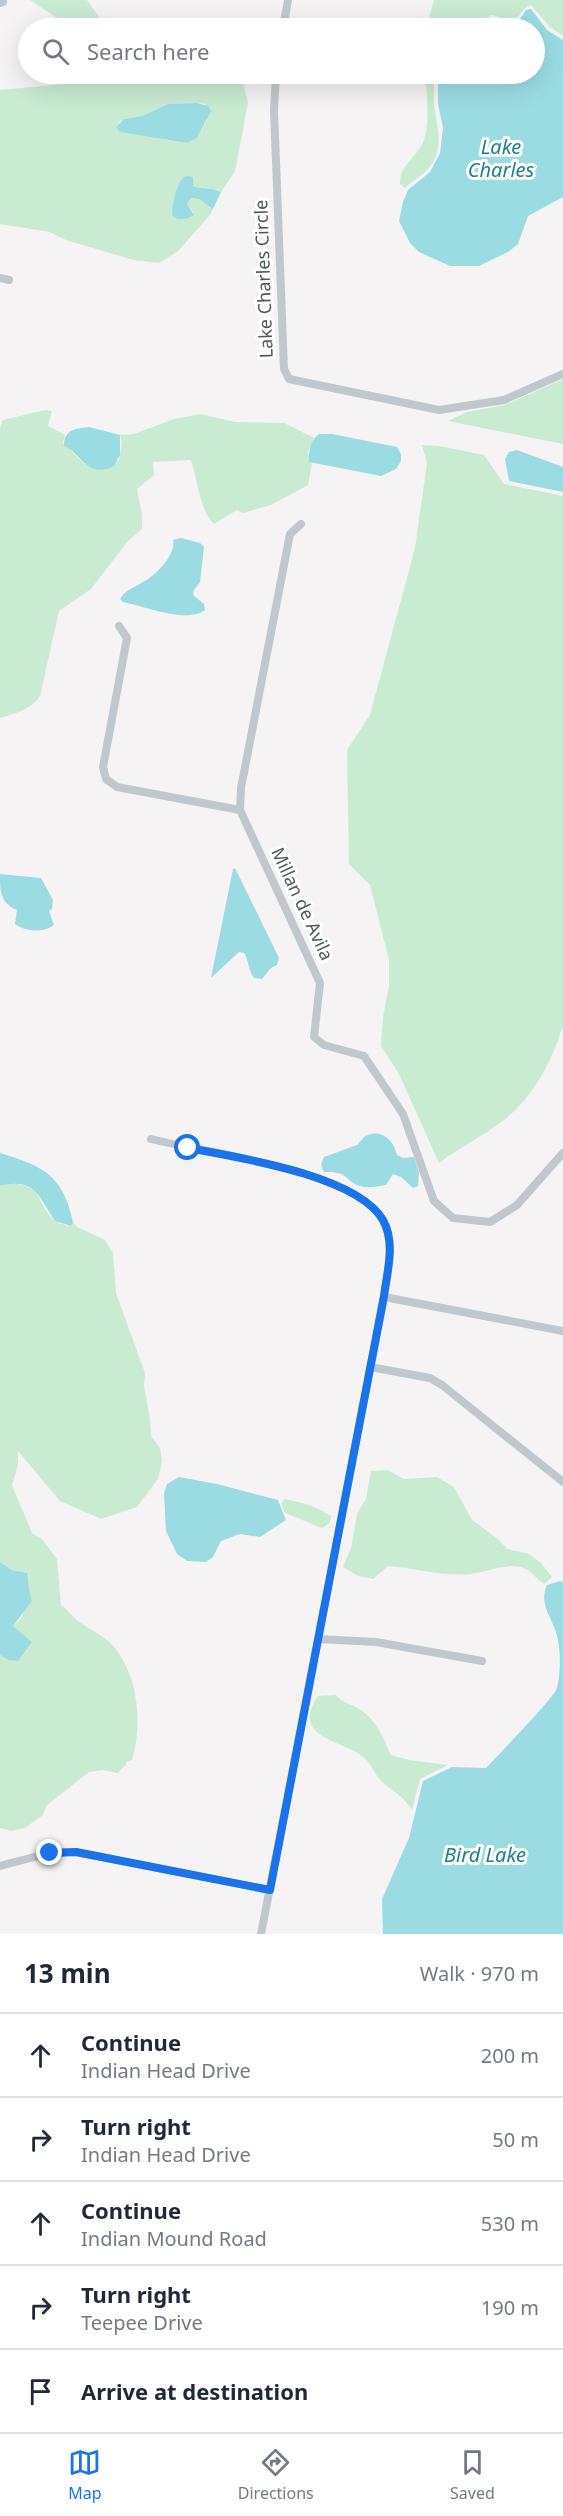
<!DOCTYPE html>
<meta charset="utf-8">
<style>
:root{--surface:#fff;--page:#f6f6f7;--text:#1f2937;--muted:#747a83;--line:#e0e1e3;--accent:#1a73e8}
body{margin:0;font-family:"Noto Sans",sans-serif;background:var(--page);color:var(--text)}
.stop{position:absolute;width:18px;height:18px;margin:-14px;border:4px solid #1a73e8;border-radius:50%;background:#fff}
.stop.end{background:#1a73e8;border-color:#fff;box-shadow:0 2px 6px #0008}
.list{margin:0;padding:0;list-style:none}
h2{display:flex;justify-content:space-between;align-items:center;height:78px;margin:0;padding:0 24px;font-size:26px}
h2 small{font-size:20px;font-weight:400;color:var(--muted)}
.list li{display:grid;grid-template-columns:39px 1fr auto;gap:18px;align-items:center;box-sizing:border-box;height:84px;padding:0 24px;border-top:2px solid var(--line)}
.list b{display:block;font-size:22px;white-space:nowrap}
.list p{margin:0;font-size:20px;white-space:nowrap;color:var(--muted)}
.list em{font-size:20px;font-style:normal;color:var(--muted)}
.icon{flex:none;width:33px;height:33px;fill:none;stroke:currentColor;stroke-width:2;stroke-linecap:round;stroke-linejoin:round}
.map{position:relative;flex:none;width:563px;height:1934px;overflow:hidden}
.search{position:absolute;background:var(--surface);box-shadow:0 6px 24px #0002;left:18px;right:18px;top:18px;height:66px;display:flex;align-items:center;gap:15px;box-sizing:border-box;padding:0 21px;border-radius:33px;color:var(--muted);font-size:22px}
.sheet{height:498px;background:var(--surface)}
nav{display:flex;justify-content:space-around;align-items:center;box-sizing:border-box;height:84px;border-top:2px solid var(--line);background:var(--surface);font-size:16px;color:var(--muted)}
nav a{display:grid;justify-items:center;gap:3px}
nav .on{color:var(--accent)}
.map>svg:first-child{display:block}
</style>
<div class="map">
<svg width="563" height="1934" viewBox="0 0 563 1934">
<rect width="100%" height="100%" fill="#f5f3f3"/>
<path fill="#c9ebd2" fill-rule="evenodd" d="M 30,0 L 87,0 L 107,28 L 65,28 L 57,18 Z
M 434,0 L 563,0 L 563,36 L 550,27 L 531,5 C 522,7 520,20 511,20 C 506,20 497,16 491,15 L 483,21 L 456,21 L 444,28 L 426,28 Z
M 78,74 L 235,74 L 243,82 L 248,103 L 235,171 L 221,192 C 209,186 202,190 192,186 L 193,180 L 180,182 L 173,206 L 190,218 L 193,212 L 187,204 L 191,198 L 199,199 L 213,209 L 210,215 L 177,252 L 159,263 L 134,260 L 66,240 L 50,232 L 0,224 L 0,90 L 64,84 L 73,80 ZM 197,103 L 205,104 L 207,120 L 197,138 L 187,143 L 160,139 L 118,123 L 124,119 L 142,116 L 168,104 Z
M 425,74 L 434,74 C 434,83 434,93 434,102 C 436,128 448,151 424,173 C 418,178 411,182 405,188 L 400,184 C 399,165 418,157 424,140 C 430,120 427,94 425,74 Z
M 563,379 L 563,444 L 448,421 L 467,412 L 505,405 Z
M 45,410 L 52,411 L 48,426 L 65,435 L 63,443 C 80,457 80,466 104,470 L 119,460 L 122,442 L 120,435 L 134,434 L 174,419 L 200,414 L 235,422 L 284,423 L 314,438 L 308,452 L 309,461 L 312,463 L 308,485 L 271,505 L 243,513 L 237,510 L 214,524 C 199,509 198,480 191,460 L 153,462 L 154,475 L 137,489 L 142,515 L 142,529 L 127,542 L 91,589 L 59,611 L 40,696 C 32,709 14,714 0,718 L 0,428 L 3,420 Z
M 422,445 L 439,446 L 484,455 L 504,484 L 563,496 L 563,1025 C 553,1060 532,1100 501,1122 C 481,1137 459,1148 439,1163 L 399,1074 L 381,1046 L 383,1017 L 389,986 L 389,960 L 370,885 L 349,864 L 347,750 L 370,715 L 415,548 L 427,463 Z
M 13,1183 C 47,1189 34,1201 54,1220 C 57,1223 64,1224 68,1226 L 73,1222 L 77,1227 L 105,1240 L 113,1253 L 116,1293 L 145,1373 L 144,1387 L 150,1418 L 151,1436 L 160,1448 L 162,1461 L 158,1479 L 137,1507 L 101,1519 L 60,1501 L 18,1451 L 18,1465 L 12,1485 L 32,1533 L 42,1539 L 57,1559 L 61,1605 C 67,1609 72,1616 78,1621 C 92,1631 108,1637 118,1652 C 139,1682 142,1726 132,1760 L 126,1762 L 126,1765 L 117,1773 L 103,1770 L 89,1772 L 46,1806 L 43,1815 L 25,1828 L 11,1831 L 0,1828 L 0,1655 L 8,1660 L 13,1626 L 22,1617 L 28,1592 L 27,1573 L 12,1570 L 0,1562 L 0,1186 Z
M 387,1470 L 404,1479 L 437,1477 L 454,1487 L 472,1520 L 498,1539 L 507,1549 L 529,1554 L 541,1563 L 552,1577 L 544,1584 C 538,1580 532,1572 526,1569 C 509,1561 488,1572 471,1574 C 443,1577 415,1568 388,1566 L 373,1579 L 358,1576 L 343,1567 L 351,1548 L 357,1514 L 366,1499 L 371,1471 Z
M 284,1499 C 304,1503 313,1505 331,1516 L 330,1523 L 322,1528 L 285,1513 L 281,1504 Z
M 336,1695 C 343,1704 350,1703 359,1709 C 376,1719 383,1737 391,1755 L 409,1760 L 448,1765 L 420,1779 L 412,1810 C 404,1796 393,1792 382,1782 C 374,1774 371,1762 362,1756 C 339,1739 290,1737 318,1696 Z"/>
<path fill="#9bdce3" d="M 531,9 L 547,30 L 563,40 L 563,197 L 528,216 L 518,244 L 508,252 L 479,266 L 450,266 L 419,252 L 410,243 L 399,221 L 403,202 L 408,190 L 430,172 L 440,153 L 443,128 L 438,104 L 438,74 L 534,74 L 534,28 L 451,28 C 463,21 479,28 492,19 C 510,23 515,29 526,10 Z
M 197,103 L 208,106 L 211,111 L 197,138 L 187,143 L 120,132 L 116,127 L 124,119 L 142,116 L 168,104 Z
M 186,176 L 193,177 L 193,186 C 202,190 208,186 221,192 L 213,209 L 199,199 L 191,198 L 187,204 L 194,215 C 188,220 178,221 172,215 C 173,203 176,181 186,176 Z
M 89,427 L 120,435 L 120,455 L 114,466 C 87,480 81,452 64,446 C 64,429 75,429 89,427 Z
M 319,434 L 332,434 L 397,447 L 401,454 L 401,461 L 396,469 L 381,476 L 309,462 C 308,451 311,440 319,434 Z
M 517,450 L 563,467 L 563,492 L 509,481 L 505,459 L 509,452 Z
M 181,538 L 200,543 L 204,547 L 200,582 L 194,590 L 193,595 L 204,604 L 205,610 C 186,624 144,606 123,602 L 120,599 C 126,589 134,588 143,582 C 156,575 176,555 173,540 Z
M 235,868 L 279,958 L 277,965 L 271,968 L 262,979 L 254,978 C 248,970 249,961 244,953 L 239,952 L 211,978 L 233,869 Z
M 0,874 L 41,878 L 53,900 L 52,909 L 49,911 L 54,925 C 43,933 26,932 15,924 L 17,910 C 0,903 0,891 0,874 Z
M 375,1133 C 388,1135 394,1143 397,1155 L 403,1158 L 414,1157 L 419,1172 L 418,1186 L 413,1188 L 401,1177 L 393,1174 L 386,1185 C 377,1186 368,1189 360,1186 C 344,1181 350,1171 324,1172 L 321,1165 L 324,1157 L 357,1145 L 365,1136 Z
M 0,1153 C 43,1166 63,1175 73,1222 L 71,1226 L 55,1221 C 39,1197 35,1177 0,1186 Z
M 179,1477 L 217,1484 L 278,1500 L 286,1520 L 260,1537 L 240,1534 L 221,1541 L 213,1557 L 206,1562 L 187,1561 L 177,1554 L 166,1531 L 164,1493 L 167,1484 Z
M 0,1562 L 12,1570 L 27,1573 C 29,1583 28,1591 32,1601 L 13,1626 L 32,1642 L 18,1661 L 8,1660 L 0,1655 Z
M 560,1581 L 563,1582 L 563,1934 L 383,1934 L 382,1899 L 409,1838 L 423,1781 L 452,1767 L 486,1768 C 497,1756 554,1698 557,1688 C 561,1673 561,1646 556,1632 C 550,1615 539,1603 547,1585 Z"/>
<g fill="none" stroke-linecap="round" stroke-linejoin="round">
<path stroke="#c1c8cd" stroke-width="8" d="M 0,3 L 3,2
M 283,28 L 288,0
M 276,74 L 274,110 L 284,369 L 289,379 L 439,410 L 504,400 L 563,374
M 0,278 L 9,280
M 301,524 L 290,534 L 241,788 L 240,810 L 320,983 L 314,1037 L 324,1045 L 364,1056 L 403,1114 L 434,1201 L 453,1218 L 490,1222 L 517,1205 L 563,1153
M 119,626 L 127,638 L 103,767 L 106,779 L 117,787 L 240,810
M 151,1139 C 205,1153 353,1170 382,1219 C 396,1242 387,1272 384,1297 L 261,1934
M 384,1297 L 563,1331
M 370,1367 L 430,1378 L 442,1385 L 563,1482
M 318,1639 L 376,1642 L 482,1661
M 0,1866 L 50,1853 L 76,1852 L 270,1890"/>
</g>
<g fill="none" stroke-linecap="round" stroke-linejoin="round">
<path stroke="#1a73e8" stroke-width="8" d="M 50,1853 L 76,1852 L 270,1890 L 384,1296 C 387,1272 396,1243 383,1220 C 357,1175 236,1157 188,1148"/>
</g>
<g text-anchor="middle" stroke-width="6" stroke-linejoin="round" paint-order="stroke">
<g font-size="18" fill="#4d585e" stroke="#fff">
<text transform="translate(264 279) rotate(-92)" y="6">Lake Charles Circle</text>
<text transform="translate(302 904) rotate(65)" y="6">Millan de Avila</text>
</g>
<g font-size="20" font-style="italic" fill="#1d7f8a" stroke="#fff">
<text x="501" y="154">Lake<tspan x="501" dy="23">Charles</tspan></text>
<text x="485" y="1862">Bird Lake</text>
</g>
</g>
</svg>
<div class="stop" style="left:188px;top:1148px"></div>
<div class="stop end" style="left:50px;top:1853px"></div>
<div class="search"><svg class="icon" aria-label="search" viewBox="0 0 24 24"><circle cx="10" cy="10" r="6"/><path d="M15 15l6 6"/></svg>Search here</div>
</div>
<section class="sheet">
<h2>13 min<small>Walk · 970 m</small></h2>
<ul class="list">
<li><svg class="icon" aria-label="ahead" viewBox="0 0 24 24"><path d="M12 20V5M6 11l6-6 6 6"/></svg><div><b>Continue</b><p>Indian Head Drive</p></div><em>200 m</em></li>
<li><svg class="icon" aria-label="right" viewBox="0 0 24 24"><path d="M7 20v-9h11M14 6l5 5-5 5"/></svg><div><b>Turn right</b><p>Indian Head Drive</p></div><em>50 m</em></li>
<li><svg class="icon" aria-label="ahead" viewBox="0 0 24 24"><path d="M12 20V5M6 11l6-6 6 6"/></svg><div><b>Continue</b><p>Indian Mound Road</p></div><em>530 m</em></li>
<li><svg class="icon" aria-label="right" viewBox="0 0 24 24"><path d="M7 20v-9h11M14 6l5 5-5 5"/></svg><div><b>Turn right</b><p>Teepee Drive</p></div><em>190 m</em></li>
<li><svg class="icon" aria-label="arrive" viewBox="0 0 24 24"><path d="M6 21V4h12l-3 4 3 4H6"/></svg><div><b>Arrive at destination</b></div></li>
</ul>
</section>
<nav>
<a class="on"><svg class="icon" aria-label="map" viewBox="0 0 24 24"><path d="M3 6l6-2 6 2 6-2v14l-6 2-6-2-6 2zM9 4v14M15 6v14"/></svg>Map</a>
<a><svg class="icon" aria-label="directions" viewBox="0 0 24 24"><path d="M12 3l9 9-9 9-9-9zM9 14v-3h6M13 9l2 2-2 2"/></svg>Directions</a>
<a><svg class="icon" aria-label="saved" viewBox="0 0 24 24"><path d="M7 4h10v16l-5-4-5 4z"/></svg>Saved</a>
</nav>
